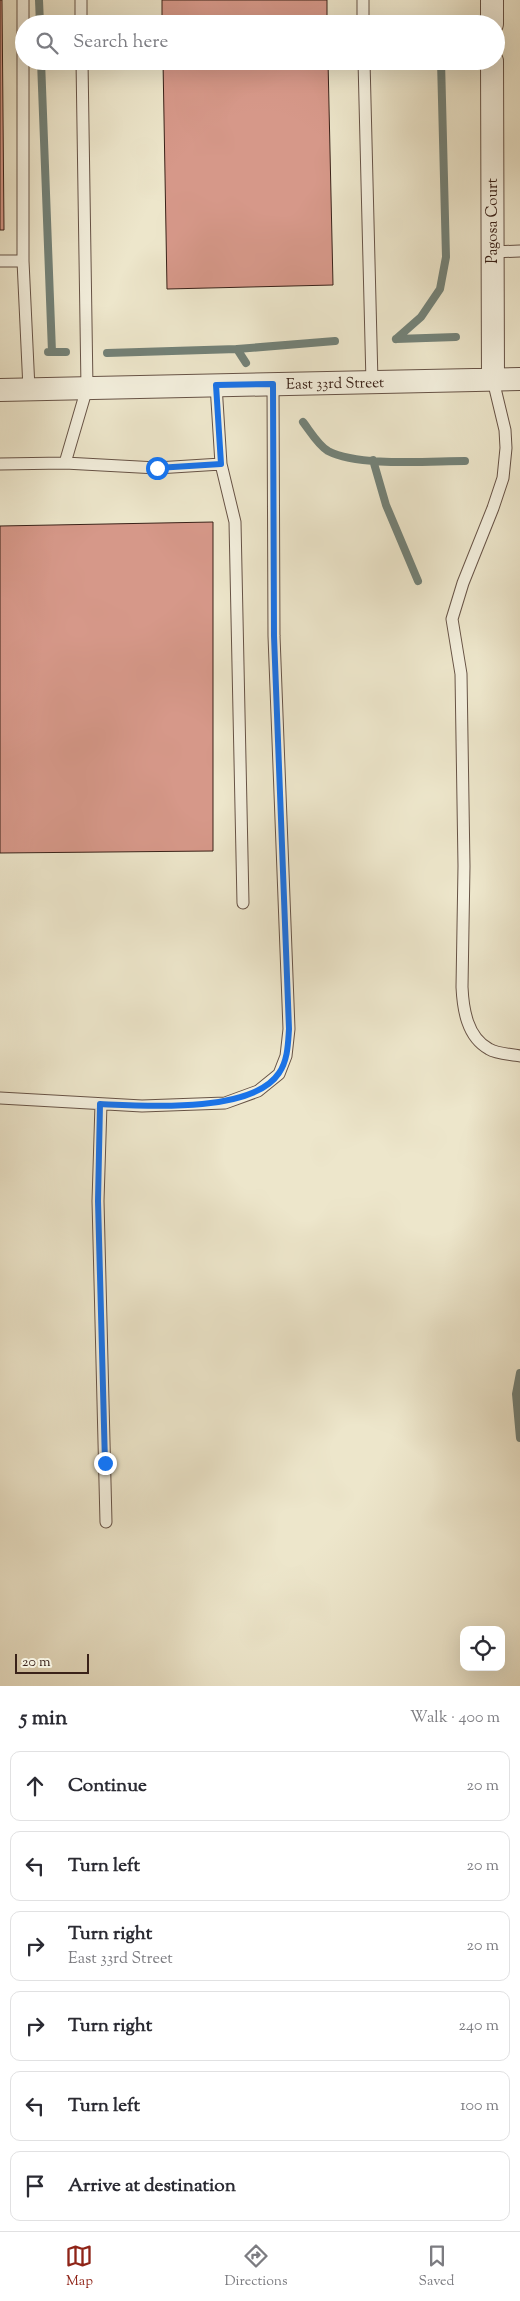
<!DOCTYPE html>
<meta charset="utf-8">
<style>
:root{--surface:#fff;--page:#f7f7f7;--text:#2b2b33;--muted:#7c7c81;--line:#e1e1e2;--accent:#8f2418}
body{margin:0;font-family:"Sorts Mill Goudy",serif;background:var(--page);color:var(--text)}
.controls{position:absolute;right:15px;bottom:15px;display:grid;overflow:hidden;border-radius:10px;box-shadow:0 5px 20px #0002}
.controls button{width:45px;height:45px;display:grid;place-items:center;padding:0;border:0;border-bottom:1px solid var(--line);background:var(--surface);color:var(--text);font:25px sans-serif}
.scale{position:absolute;left:15px;bottom:12px;width:74px;box-sizing:border-box;padding-left:5px;border:2px solid #3a2219;border-top:0;font-size:14px;line-height:18px;white-space:nowrap;color:#3a2219;-webkit-text-stroke:4px #f3efdd;paint-order:stroke}
.stop{position:absolute;width:15px;height:15px;margin:-11px;border:4px solid #1a73e8;border-radius:50%;background:#fff}
.stop.end{background:#1a73e8;border-color:#fff;box-shadow:0 1px 5px #0008}
.list{margin:0;padding:0;list-style:none}
h2{display:flex;justify-content:space-between;align-items:center;height:65px;margin:0;padding:0 20px;font-size:21px}
h2 small{font-size:16px;font-weight:400;color:var(--muted)}
.list li{display:grid;grid-template-columns:32px 1fr auto;gap:15px;align-items:center;box-sizing:border-box;height:70px;margin:0 10px 10px;padding:0 10px;border:1px solid var(--line);border-radius:10px}
.list b{display:block;font-size:19px;white-space:nowrap}
.list p{margin:0;font-size:16px;white-space:nowrap;color:var(--muted)}
.list em{font-size:16px;font-style:normal;color:var(--muted)}
.icon{flex:none;width:28px;height:28px;fill:none;stroke:currentColor;stroke-width:2;stroke-linecap:round;stroke-linejoin:round}
.map{position:relative;flex:none;width:520px;height:1686px;overflow:hidden}
.search{position:absolute;background:var(--surface);box-shadow:0 5px 20px #0002;left:15px;right:15px;top:15px;height:55px;display:flex;align-items:center;gap:12px;box-sizing:border-box;padding:0 18px;border-radius:28px;color:var(--muted);font-size:19px}
.sheet{height:545px;background:var(--surface)}
nav{display:flex;justify-content:space-around;align-items:center;box-sizing:border-box;height:70px;border-top:1px solid var(--line);background:var(--surface);font-size:14px;color:var(--muted)}
nav a{display:grid;justify-items:center;gap:2px}
nav .on{color:var(--accent)}
.map>svg:first-child{display:block}
</style>
<div class="map">
<svg width="520" height="1686" viewBox="0 0 520 1686">
<rect width="100%" height="100%" fill="#ede6cb"/>
<filter id="stains"><feTurbulence type="fractalNoise" baseFrequency=".004" numOctaves="4"/><feColorMatrix values="0 0 0 0 .2 0 0 0 0 .09 0 0 0 0 .02 0 0 0 .5 -.17"/></filter>
<radialGradient id="worn" r=".72"><stop offset=".6" stop-color="#630" stop-opacity="0"/><stop offset="1" stop-color="#630" stop-opacity=".3"/></radialGradient>
<g fill="none" stroke-linecap="round" stroke-linejoin="round">
<path stroke="#738177" stroke-width="8" d="M 39,0 L 40,24
M 41,61 L 52,352
M 396,339 L 421,317 L 440,289 L 446,257 L 441,61
M 396,339 L 456,337
M 237,349 L 335,341
M 48,352 L 66,352
M 107,353 L 237,349 L 246,363
M 303,422 C 310,431 318,445 328,451 C 359,467 429,461 465,461
M 373,460 L 386,505 L 418,581
M 520,1373 L 516,1394 L 520,1438"/>
</g>
<path fill="#d69889" stroke="#3a2219" d="M 0,0 L 2,0 L 4,230 L 0,230 Z
M 162,0 L 327,0 L 327,24 L 162,24 Z
M 163,61 L 328,61 L 333,285 L 167,289 Z
M 213,522 L 213,851 L 0,853 L 0,526 Z"/>
<g fill="none" stroke-linecap="round" stroke-linejoin="round">
<g stroke="#675346" stroke-width="13">
<path id="lane" d="M 23,0 L 23,261 L 29,389
M 81,0 L 81,24
M 363,0 L 363,24
M 364,61 L 372,382
M 493,252 L 520,251
M 0,261 L 23,261
M 493,380 L 505,430 L 506,448 L 503,478 L 493,508 L 463,583 L 452,619 L 461,674 L 464,866 L 462,987 C 463,1009 467,1037 489,1049 C 497,1054 511,1054 520,1056
M 65,463 L 87,388 L 82,61
M 0,464 L 65,463 L 157,468 L 221,464 L 216,385
M 221,464 L 235,522 L 243,903
M 0,1098 L 142,1106 L 225,1103 L 258,1091 L 279,1074 L 286,1056 L 289,1029 L 274,636 L 273,384
M 101,1104 L 98,1201 L 106,1522"/>
</g>
<g stroke="#675346" stroke-width="24">
<path id="street" d="M 492,0 L 492,24
M 492,61 L 493,380
M 0,390 L 520,379"/>
</g>
<use href="#lane" stroke="#f3efdd" stroke-width="11"/>
<use href="#street" stroke="#f3efdd" stroke-width="22"/>
</g>
<g fill="none" stroke-linecap="round" stroke-linejoin="round">
<path stroke="#1a73e8" stroke-width="6" d="M 105,1463 L 98,1201 L 100,1104 C 144,1106 252,1114 279,1073 C 288,1060 288,1043 289,1029 L 274,636 L 273,384 L 216,385 L 221,464 L 157,468"/>
</g>
<g text-anchor="middle" stroke-width="4" stroke-linejoin="round" paint-order="stroke">
<g font-size="15" fill="#3a2219" stroke="#f3efdd">
<text transform="translate(492 221) rotate(-90)" y="5">Pagosa Court</text>
<text transform="translate(335 383) rotate(-1)" y="5">East 33rd Street</text>
</g>
</g>
<rect width="100%" height="100%" filter="url(#stains)"/>
<rect width="100%" height="100%" fill="url(#worn)"/>
</svg>
<div class="controls">
<button><svg class="icon" aria-label="locate" viewBox="0 0 24 24"><circle cx="12" cy="12" r="6"/><path d="M12 2v4M12 18v4M2 12h4M18 12h4"/></svg></button>
</div>
<div class="scale">20 m</div>
<div class="stop" style="left:157px;top:468px"></div>
<div class="stop end" style="left:105px;top:1463px"></div>
<div class="search"><svg class="icon" aria-label="search" viewBox="0 0 24 24"><circle cx="10" cy="10" r="6"/><path d="M15 15l6 6"/></svg>Search here</div>
</div>
<section class="sheet">
<h2>5 min<small>Walk · 400 m</small></h2>
<ul class="list">
<li><svg class="icon" aria-label="ahead" viewBox="0 0 24 24"><path d="M12 20V5M6 11l6-6 6 6"/></svg><div><b>Continue</b></div><em>20 m</em></li>
<li><svg class="icon" aria-label="left" viewBox="0 0 24 24"><path d="M17 20v-9H6M10 6l-5 5 5 5"/></svg><div><b>Turn left</b></div><em>20 m</em></li>
<li><svg class="icon" aria-label="right" viewBox="0 0 24 24"><path d="M7 20v-9h11M14 6l5 5-5 5"/></svg><div><b>Turn right</b><p>East 33rd Street</p></div><em>20 m</em></li>
<li><svg class="icon" aria-label="right" viewBox="0 0 24 24"><path d="M7 20v-9h11M14 6l5 5-5 5"/></svg><div><b>Turn right</b></div><em>240 m</em></li>
<li><svg class="icon" aria-label="left" viewBox="0 0 24 24"><path d="M17 20v-9H6M10 6l-5 5 5 5"/></svg><div><b>Turn left</b></div><em>100 m</em></li>
<li><svg class="icon" aria-label="arrive" viewBox="0 0 24 24"><path d="M6 21V4h12l-3 4 3 4H6"/></svg><div><b>Arrive at destination</b></div></li>
</ul>
</section>
<nav>
<a class="on"><svg class="icon" aria-label="map" viewBox="0 0 24 24"><path d="M3 6l6-2 6 2 6-2v14l-6 2-6-2-6 2zM9 4v14M15 6v14"/></svg>Map</a>
<a><svg class="icon" aria-label="directions" viewBox="0 0 24 24"><path d="M12 3l9 9-9 9-9-9zM9 14v-3h6M13 9l2 2-2 2"/></svg>Directions</a>
<a><svg class="icon" aria-label="saved" viewBox="0 0 24 24"><path d="M7 4h10v16l-5-4-5 4z"/></svg>Saved</a>
</nav>
